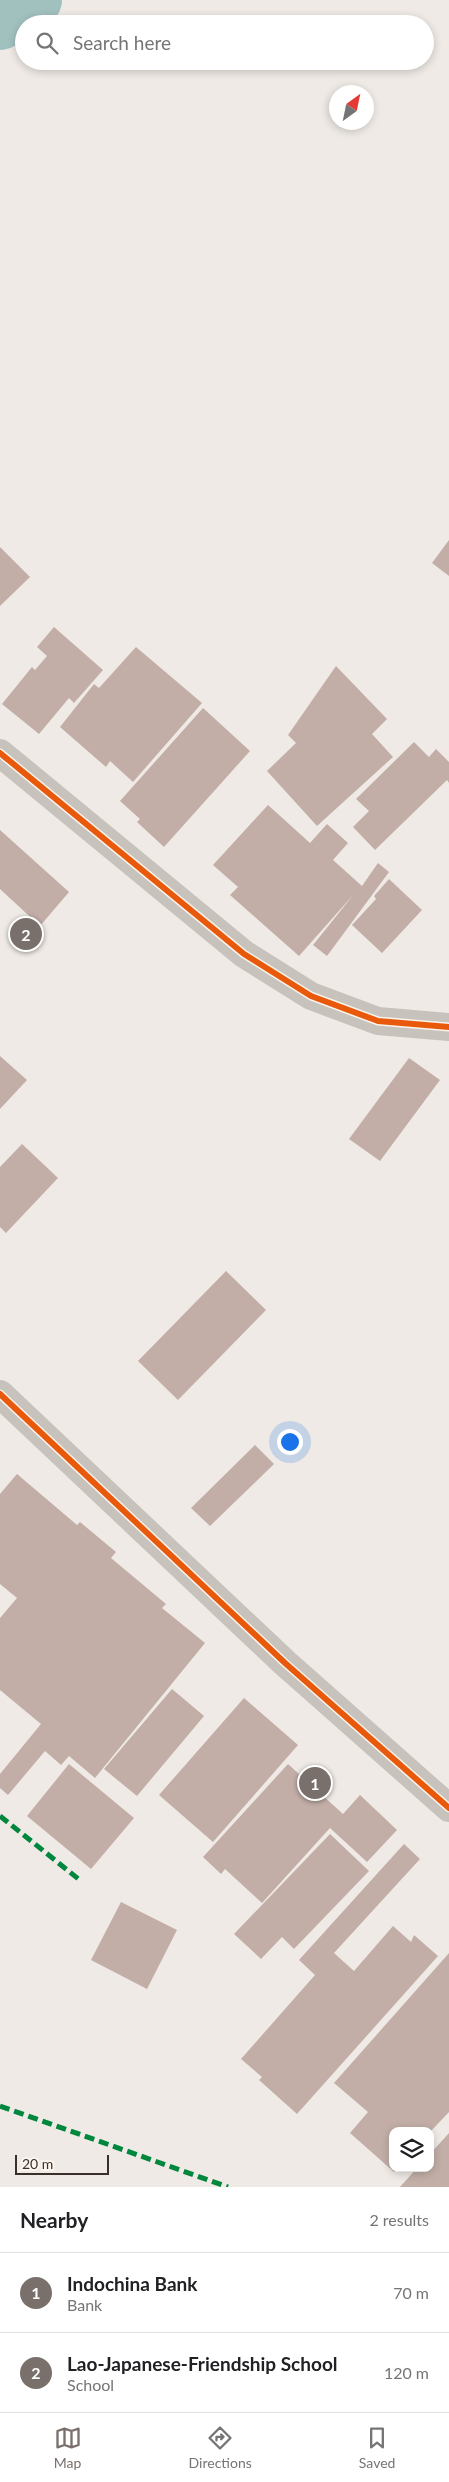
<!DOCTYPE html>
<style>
:root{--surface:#fff;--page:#f2f2f2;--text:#202124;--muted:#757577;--line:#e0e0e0;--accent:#79706c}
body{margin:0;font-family:Lato,sans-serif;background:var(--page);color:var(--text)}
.controls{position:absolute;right:15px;bottom:15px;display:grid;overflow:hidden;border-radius:10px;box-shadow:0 2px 8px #0003}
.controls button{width:45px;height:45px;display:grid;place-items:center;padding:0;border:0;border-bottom:1px solid var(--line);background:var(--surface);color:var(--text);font:25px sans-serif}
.compass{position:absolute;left:329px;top:85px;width:45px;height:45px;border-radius:50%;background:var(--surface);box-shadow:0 2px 8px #0003;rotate:33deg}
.scale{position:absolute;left:15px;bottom:12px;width:94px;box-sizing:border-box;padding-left:5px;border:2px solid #3a2f2b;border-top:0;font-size:14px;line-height:18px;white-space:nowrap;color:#3a2f2b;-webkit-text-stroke:4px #faf4ed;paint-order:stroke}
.you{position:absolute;left:289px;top:1441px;width:18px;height:18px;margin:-12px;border:4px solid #fff;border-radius:50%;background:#1a73e8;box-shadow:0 0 0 8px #1a73e833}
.badge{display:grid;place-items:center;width:32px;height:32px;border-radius:50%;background:var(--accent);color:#fff;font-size:16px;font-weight:700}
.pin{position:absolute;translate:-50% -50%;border:2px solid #fff;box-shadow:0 1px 5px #0006}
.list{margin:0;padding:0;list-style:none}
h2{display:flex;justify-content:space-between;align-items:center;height:65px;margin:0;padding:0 20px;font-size:21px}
h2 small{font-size:16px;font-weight:400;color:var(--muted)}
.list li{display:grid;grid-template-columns:32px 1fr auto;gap:15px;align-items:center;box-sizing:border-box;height:80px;padding:0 20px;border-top:1px solid var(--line)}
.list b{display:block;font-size:19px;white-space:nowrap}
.list p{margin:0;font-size:16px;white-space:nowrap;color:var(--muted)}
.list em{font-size:16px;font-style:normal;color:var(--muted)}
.icon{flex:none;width:28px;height:28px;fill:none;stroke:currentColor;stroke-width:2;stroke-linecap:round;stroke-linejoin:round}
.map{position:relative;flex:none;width:449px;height:2187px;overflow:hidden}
.search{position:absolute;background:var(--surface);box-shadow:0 2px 8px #0003;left:15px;right:15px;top:15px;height:55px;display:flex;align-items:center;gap:12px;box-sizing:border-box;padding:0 18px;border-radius:28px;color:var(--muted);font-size:19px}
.sheet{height:225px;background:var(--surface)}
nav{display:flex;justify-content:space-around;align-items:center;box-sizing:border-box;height:70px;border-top:1px solid var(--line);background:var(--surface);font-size:14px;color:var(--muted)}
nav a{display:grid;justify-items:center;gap:2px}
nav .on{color:var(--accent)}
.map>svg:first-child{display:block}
</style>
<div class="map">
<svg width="449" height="2187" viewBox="0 0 449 2187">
<rect width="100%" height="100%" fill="#efeae5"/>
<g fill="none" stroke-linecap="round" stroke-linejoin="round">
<path stroke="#a1c1bf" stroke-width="56" d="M 0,22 L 34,0"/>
</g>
<path fill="#c2aea7" d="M 449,540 L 449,576 L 432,563 Z
M 0,547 L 30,577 L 0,606 Z
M 54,627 L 103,670 L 74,703 L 69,698 L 39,734 L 2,704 L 32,667 L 35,670 L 47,656 L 37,647 Z
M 136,647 L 202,703 L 133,782 L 110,761 L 106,767 L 60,727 L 94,684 L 99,688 Z
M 336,666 L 387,719 L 372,734 L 393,757 L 317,826 L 267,771 L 296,743 L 288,735 Z
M 203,708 L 250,751 L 164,847 L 137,822 L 140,819 L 120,801 Z
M 414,742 L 429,757 L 436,749 L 449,762 L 449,783 L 447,780 L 375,850 L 353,827 L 369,811 L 356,799 Z
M 268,805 L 310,843 L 327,824 L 348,843 L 333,860 L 362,886 L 378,863 L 389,872 L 327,956 L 313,945 L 354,894 L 299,956 L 230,895 L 238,887 L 213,865 Z
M 0,830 L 69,892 L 40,926 L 0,889 Z
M 389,879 L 422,910 L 382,953 L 352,925 L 376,899 L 374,896 Z
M 0,1056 L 27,1080 L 0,1109 Z
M 409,1058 L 440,1080 L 380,1161 L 349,1139 Z
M 22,1144 L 58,1178 L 6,1233 L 0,1227 L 0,1167 Z
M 226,1271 L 266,1310 L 178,1400 L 138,1361 Z
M 255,1445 L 274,1464 L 210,1526 L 191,1508 Z
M 17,1474 L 77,1525 L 80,1522 L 116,1552 L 111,1558 L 166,1604 L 162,1608 L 205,1643 L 95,1778 L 69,1756 L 61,1765 L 45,1751 L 8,1795 L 0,1788 L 0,1774 L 41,1724 L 0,1690 L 0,1618 L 17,1598 L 0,1584 L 0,1494 Z
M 172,1689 L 204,1716 L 137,1796 L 104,1769 Z
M 244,1698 L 298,1745 L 213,1842 L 159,1795 Z
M 69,1764 L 134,1818 L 91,1869 L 27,1816 Z
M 288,1764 L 343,1814 L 360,1795 L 397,1830 L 367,1862 L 330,1828 L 262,1903 L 225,1869 L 221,1874 L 203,1857 Z
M 330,1834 L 369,1871 L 294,1949 L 282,1937 L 261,1959 L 234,1934 Z
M 404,1844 L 420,1859 L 334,1953 L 354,1971 L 393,1926 L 411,1942 L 414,1935 L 438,1956 L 297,2114 L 259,2080 L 262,2077 L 241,2059 L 315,1975 L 299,1960 Z
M 121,1902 L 177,1930 L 147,1989 L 91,1960 Z
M 449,1953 L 449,2112 L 430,2132 L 393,2131 L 393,2168 L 398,2168 L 394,2172 L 350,2133 L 368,2112 L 334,2083 Z
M 449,2133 L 449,2187 L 400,2187 L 417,2168 L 430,2168 L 430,2154 Z"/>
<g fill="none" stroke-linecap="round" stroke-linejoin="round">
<path stroke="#c8c2bd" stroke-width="28" d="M 0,753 L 244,954 L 311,996 L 378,1021 L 449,1027
M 0,1394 L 285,1663 L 449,1808"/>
<path stroke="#00873e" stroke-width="5" stroke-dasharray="10 5" stroke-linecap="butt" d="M 0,1816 L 81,1881
M 0,2106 L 228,2187"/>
<g stroke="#faf4ed" stroke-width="9">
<path id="cycleway" d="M 0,753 L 244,954 L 311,996 L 378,1021 L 449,1027
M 0,1394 L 285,1663 L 449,1808"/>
</g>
<use href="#cycleway" stroke="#e8590c" stroke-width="6"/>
</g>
</svg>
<div class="controls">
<button><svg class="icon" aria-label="layers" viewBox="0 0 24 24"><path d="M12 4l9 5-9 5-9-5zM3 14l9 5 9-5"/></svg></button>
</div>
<svg class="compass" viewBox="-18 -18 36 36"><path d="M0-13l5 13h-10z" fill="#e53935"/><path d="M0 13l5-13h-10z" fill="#757577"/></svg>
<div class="scale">20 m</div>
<div class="you"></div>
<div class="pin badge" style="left:315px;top:1783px">1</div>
<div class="pin badge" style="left:26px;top:934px">2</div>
<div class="search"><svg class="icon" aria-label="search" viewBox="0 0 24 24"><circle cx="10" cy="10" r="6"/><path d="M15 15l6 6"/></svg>Search here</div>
</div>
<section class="sheet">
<h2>Nearby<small>2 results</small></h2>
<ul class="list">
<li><span class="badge">1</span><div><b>Indochina Bank</b><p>Bank</p></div><em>70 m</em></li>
<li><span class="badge">2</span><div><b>Lao-Japanese-Friendship School</b><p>School</p></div><em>120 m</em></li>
</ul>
</section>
<nav>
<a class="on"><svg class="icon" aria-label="map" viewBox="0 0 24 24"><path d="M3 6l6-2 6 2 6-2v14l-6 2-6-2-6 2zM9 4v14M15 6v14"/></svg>Map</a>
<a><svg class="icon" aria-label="directions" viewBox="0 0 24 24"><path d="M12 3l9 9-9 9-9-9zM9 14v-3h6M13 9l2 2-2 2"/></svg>Directions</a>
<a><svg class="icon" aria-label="saved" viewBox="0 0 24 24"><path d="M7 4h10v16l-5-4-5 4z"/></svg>Saved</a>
</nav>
